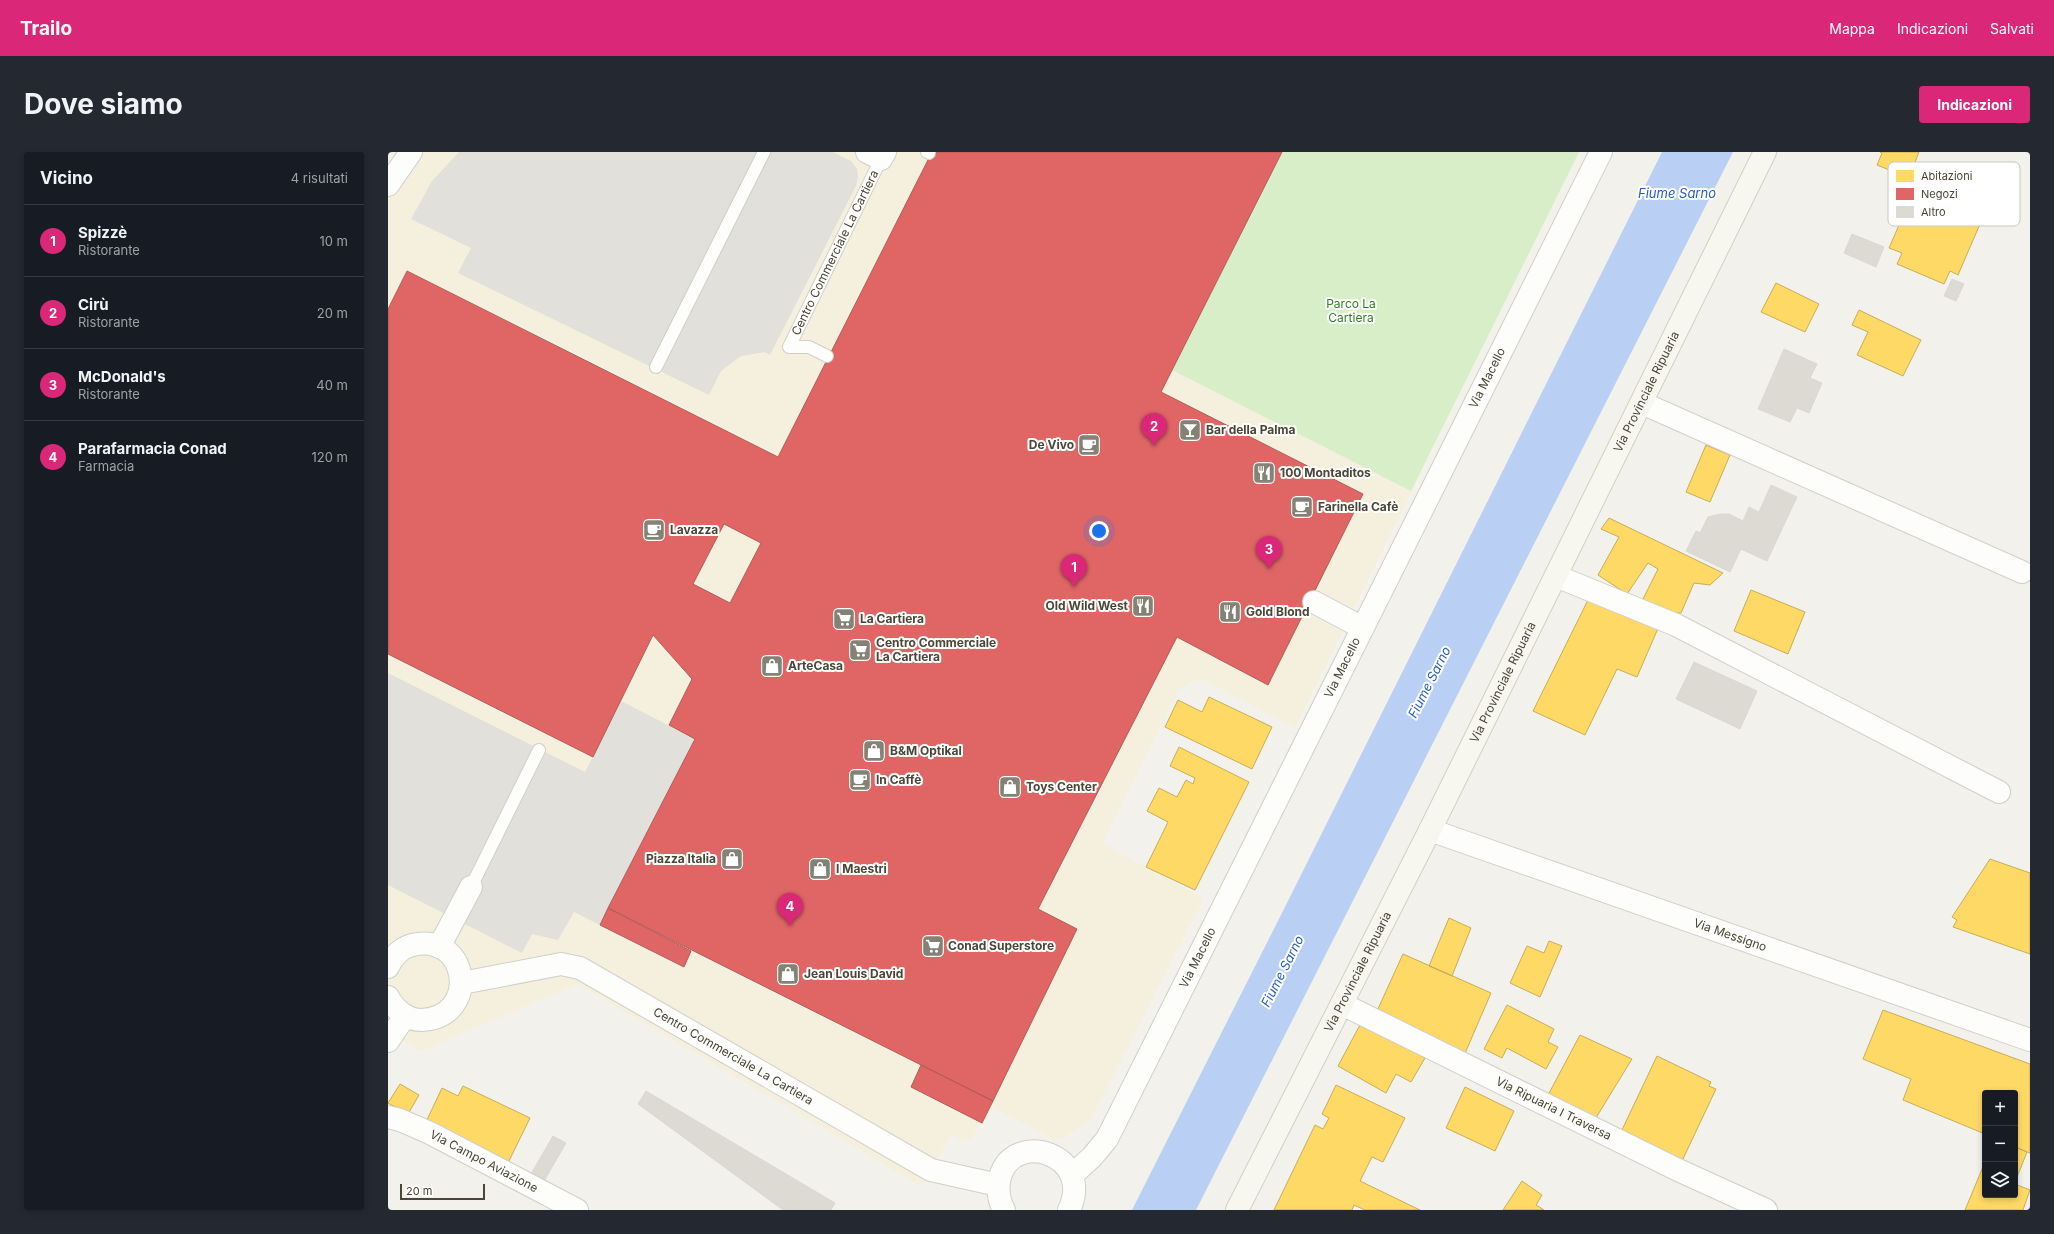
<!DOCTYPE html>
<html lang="it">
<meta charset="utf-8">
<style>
:root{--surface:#171b24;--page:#242831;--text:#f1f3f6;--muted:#9ea1a6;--line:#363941;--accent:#db2777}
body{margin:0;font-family:Inter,sans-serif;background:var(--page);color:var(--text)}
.controls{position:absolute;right:12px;bottom:12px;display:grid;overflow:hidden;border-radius:4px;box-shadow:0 2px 6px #0003}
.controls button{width:36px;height:36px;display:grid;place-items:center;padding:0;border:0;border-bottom:1px solid var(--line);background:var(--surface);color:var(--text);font:20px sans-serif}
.scale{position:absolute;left:12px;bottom:10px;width:85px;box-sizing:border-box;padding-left:4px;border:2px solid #494636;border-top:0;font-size:11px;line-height:14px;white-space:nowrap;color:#494636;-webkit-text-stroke:3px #fff;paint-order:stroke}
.you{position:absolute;left:711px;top:379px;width:14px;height:14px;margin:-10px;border:3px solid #fff;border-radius:50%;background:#1a73e8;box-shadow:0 0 0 6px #1a73e833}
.badge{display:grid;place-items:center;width:26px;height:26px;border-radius:50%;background:var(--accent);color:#fff;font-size:13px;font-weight:700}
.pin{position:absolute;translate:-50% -33px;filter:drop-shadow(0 1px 2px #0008)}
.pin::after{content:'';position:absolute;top:21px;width:14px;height:12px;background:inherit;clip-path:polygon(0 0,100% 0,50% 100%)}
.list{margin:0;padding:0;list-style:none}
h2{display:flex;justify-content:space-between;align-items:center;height:52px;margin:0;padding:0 16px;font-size:17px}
h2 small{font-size:13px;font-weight:400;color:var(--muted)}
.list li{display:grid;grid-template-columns:26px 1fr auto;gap:12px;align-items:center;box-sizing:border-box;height:72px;padding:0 16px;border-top:1px solid var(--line)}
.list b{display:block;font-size:15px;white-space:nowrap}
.list p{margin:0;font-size:13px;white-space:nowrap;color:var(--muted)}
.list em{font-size:13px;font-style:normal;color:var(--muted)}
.icon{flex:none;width:22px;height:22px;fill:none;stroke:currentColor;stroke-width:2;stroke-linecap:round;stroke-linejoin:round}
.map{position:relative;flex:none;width:1642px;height:1058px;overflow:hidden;border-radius:4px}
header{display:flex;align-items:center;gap:24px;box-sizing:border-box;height:56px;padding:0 20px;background:var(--accent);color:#fff}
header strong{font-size:19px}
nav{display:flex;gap:22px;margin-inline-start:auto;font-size:14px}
.intro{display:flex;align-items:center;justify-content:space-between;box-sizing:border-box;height:96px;padding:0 24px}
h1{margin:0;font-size:28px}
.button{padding:10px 18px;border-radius:4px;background:var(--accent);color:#fff;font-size:14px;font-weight:700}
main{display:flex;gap:24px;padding:0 24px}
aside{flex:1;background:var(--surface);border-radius:4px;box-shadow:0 2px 6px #0003}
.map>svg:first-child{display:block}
</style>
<header>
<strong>Trailo</strong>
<nav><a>Mappa</a><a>Indicazioni</a><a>Salvati</a></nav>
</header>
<div class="intro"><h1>Dove siamo</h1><a class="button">Indicazioni</a></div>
<main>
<aside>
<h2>Vicino<small>4 risultati</small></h2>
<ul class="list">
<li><span class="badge">1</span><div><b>Spizzè</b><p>Ristorante</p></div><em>10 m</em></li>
<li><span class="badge">2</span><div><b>Cirù</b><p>Ristorante</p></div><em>20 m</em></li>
<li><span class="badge">3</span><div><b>McDonald's</b><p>Ristorante</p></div><em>40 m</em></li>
<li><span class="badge">4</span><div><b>Parafarmacia Conad</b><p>Farmacia</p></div><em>120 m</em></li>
</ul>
</aside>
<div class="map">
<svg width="1642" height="1058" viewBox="0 0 1642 1058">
<rect width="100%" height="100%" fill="#f2f1eb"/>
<path fill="#f5f0dd" d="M 8,0 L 1191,0 L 907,576 L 818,529 L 807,528 L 791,538 L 714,692 L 816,746 L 701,970 L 676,985 L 665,987 L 604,955 L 584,986 L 575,988 L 563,983 L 533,1034 L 190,832 L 33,899 L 0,881 L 0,10 Z"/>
<path fill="#d8eec9" d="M 894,0 L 1191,0 L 1023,339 L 784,218 Z"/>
<path fill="#e1e0da" d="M 71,0 L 445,0 L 463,9 L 469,17 L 470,25 L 468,34 L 382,203 L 377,200 L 353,204 L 333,219 L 321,243 L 70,121 L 83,96 L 23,67 L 44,29 Z
M 0,521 L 197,620 L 233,549 L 307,587 L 212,773 L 186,760 L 170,788 L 144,782 L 134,801 L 0,733 Z"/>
<path fill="#b9cff3" d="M 1274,0 L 1345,0 L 808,1058 L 744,1058 L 899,751 Z"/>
<path fill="#ffd966" stroke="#c8ad58" d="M 1492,0 L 1531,0 L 1521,26 L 1489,13 L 1494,1 Z
M 1531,46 L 1592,72 L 1570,123 L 1562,119 L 1556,132 L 1509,112 L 1514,101 L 1501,96 L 1518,57 L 1525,60 Z
M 1388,131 L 1431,152 L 1417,180 L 1373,160 Z
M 1471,158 L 1533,188 L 1515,224 L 1469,203 L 1480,180 L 1464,173 Z
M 1318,293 L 1342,303 L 1322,350 L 1298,340 Z
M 1221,366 L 1335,421 L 1322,433 L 1306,431 L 1293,461 L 1272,461 L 1253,451 L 1270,417 L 1260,411 L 1239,442 L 1210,423 L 1231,385 L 1213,377 Z
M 1363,438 L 1417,460 L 1400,502 L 1346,479 Z
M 1201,446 L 1271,474 L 1249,525 L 1229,517 L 1197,583 L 1145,559 Z
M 821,545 L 884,575 L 864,617 L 777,575 L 790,548 L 814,560 Z
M 791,595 L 861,630 L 807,738 L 758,715 L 780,670 L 759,659 L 771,636 L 789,645 L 798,628 L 805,632 L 807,626 L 782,614 Z
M 1602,707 L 1642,721 L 1642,802 L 1565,775 L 1569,768 L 1564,765 Z
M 1061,766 L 1083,776 L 1064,824 L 1041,814 Z
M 1161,789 L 1174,794 L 1152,845 L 1122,831 L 1139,794 L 1156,801 Z
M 1015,802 L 1103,841 L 1075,906 L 989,859 Z
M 1119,853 L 1166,877 L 1160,890 L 1170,895 L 1158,917 L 1119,896 L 1114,906 L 1096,897 Z
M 1495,858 L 1642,912 L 1642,1001 L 1627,995 L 1627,941 L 1597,941 L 1597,982 L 1515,948 L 1523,927 L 1475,907 Z
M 973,871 L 1037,906 L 1023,930 L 1008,922 L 998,941 L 950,914 Z
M 1192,883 L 1244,907 L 1206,969 L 1160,943 Z
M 1269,904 L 1323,930 L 1321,934 L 1328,937 L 1294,1009 L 1233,980 Z
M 12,932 L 31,943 L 20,962 L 0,951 Z
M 948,933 L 1017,966 L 995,1010 L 984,1005 L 972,1029 L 1032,1058 L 977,1058 L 966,1053 L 964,1058 L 886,1058 L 927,973 L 935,977 L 941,966 L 934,962 Z
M 75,934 L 142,966 L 120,1011 L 37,972 L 54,936 L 70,944 Z
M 1077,935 L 1126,959 L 1107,999 L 1058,976 Z
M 1627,995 L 1639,1000 L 1627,1030 Z
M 1597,1010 L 1597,1043 L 1627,1043 L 1627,1032 L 1642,1038 L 1635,1058 L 1577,1058 Z
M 1134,1029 L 1154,1043 L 1148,1053 L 1156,1058 L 1115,1058 Z"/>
<path fill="#e06666" stroke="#b35c58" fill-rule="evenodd" d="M 544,0 L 894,0 L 773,240 L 975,342 L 880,533 L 789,485 L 650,757 L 689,777 L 605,949 L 220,756 L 307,587 L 281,573 L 304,527 L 265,483 L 205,605 L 0,502 L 0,157 L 19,119 L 390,305 ZM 336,372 L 373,391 L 342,451 L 305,432 Z
M 220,756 L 303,799 L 296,815 L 212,773 Z
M 533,913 L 605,949 L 594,971 L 523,935 Z"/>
<path fill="#dcdad3" stroke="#dad9d1" d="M 1464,82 L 1496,95 L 1488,115 L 1456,101 Z
M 1564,127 L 1576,132 L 1568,149 L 1556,144 Z
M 1396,197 L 1429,212 L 1422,226 L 1434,231 L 1421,261 L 1409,256 L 1402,270 L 1370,257 Z
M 1383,333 L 1409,345 L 1379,409 L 1353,397 L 1342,420 L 1298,399 L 1308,379 L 1312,381 L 1320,365 L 1332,362 L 1341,362 L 1355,369 L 1361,355 L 1371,360 Z
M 1306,510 L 1369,539 L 1352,577 L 1288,547 Z
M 258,939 L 447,1051 L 443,1058 L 395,1058 L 250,952 Z
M 165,984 L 178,991 L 156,1029 L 143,1022 Z"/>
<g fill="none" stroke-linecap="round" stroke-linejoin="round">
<g stroke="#d0cfc9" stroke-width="14">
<g id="lane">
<path d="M 539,0 L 541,1"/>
<path id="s1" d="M 439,204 L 421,195 L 401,195 L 493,7"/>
<path d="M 268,215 L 376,0"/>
<path d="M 83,735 L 151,598"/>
</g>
</g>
<g stroke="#d0cfc9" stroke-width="24">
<g id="street">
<path d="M 479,0 L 493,7 L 497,0"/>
<path d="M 0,33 L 23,0"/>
<path d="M 1254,251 L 1634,420"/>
<path d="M 1168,424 L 1288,473 L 1611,640"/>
<path d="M 926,450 L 973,475"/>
<path id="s2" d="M 1042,678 L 1642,888"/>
<path d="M 51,795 L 83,735"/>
<path d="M 0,815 C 4,805 13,796 24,793 C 81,779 93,866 33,868 C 19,868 6,857 0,845"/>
<path id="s3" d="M 74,831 L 173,812 L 192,816 L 543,1018 L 610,1033"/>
<path id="s4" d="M 954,852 L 1288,1017 L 1378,1058"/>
<path d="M 0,889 L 17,864"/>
<path id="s5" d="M 0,965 L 12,968 L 42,981 L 189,1058"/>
<path id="s6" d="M 684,1023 L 704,1005 L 719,987 C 884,658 1047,328 1213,0"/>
<path d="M 616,1058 C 610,1047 609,1037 612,1025 C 626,976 707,1003 681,1058"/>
</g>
</g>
<g stroke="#d2d1c1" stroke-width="24">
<g id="secondary">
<path id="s7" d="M 849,1058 L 1042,678 L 1377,0"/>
</g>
</g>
<use href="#lane" stroke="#fdfdfc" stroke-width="12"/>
<use href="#street" stroke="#fdfdfc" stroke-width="22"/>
<use href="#secondary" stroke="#f7f6ef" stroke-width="22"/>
</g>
<defs>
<g id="bar-square" transform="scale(1.15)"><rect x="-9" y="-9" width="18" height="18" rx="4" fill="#848275" stroke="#fff"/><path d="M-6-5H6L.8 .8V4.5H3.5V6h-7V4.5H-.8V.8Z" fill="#fff"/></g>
<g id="cafe-square" transform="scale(1.15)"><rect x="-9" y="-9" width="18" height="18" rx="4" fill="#848275" stroke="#fff"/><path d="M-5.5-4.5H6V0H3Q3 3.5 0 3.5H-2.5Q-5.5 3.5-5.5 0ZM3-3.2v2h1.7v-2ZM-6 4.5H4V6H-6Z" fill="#fff"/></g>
<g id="restaurant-square" transform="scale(1.15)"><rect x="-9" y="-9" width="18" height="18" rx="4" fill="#848275" stroke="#fff"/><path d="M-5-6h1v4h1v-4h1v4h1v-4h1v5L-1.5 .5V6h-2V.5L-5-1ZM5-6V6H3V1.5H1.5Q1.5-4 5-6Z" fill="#fff"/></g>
<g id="supermarket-square" transform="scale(1.15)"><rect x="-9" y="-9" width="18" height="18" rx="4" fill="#848275" stroke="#fff"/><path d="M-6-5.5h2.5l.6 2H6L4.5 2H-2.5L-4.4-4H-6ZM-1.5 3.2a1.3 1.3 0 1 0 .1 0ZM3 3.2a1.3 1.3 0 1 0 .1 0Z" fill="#fff"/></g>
<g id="shop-square" transform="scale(1.15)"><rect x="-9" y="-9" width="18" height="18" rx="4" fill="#848275" stroke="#fff"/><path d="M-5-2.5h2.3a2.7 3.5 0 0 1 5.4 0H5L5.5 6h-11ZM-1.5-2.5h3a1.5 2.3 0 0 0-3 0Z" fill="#fff"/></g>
</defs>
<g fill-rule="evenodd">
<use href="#bar-square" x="802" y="278"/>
<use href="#cafe-square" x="701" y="293"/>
<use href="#restaurant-square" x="876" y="321"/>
<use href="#cafe-square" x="914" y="355"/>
<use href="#cafe-square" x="266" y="378"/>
<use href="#restaurant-square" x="755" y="454"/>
<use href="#restaurant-square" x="842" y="460"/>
<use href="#supermarket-square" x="456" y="467"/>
<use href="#supermarket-square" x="472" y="498"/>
<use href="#shop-square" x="384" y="514"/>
<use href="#shop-square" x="486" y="599"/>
<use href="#cafe-square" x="472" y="628"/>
<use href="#shop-square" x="622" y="635"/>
<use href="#shop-square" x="344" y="707"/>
<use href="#shop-square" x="432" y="717"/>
<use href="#supermarket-square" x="545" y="794"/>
<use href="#shop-square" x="400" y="822"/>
</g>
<g text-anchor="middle" stroke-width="4" stroke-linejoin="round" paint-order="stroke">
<g font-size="12" fill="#494636" stroke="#fff">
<text dy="4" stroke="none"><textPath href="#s1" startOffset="145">Centro Commerciale La Cartiera</textPath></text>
<text dy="4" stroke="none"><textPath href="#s6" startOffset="901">Via Macello</textPath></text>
<text dy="4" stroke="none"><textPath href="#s7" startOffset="915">Via Provinciale Ripuaria</textPath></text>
<text dy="4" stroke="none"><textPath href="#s6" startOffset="577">Via Macello</textPath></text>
<text dy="4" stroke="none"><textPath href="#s7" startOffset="591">Via Provinciale Ripuaria</textPath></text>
<text dy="4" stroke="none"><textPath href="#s2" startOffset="318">Via Messigno</textPath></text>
<text dy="4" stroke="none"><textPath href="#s6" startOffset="253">Via Macello</textPath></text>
<text dy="4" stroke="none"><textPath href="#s7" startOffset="267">Via Provinciale Ripuaria</textPath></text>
<text dy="4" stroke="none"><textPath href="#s3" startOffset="297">Centro Commerciale La Cartiera</textPath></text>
<text dy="4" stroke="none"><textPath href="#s4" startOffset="236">Via Ripuaria I Traversa</textPath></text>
<text dy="4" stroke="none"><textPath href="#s5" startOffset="106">Via Campo Aviazione</textPath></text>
</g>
<g font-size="12" fill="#338124" stroke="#fff">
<text x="963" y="156">Parco La<tspan x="963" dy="14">Cartiera</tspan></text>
</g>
<g font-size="12" font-weight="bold" fill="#494636" stroke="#fff" text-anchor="start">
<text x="818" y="282">Bar della Palma</text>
<text x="686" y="297" text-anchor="end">De Vivo</text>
<text x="892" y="325">100 Montaditos</text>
<text x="930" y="359">Farinella Cafè</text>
<text x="282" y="382">Lavazza</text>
<text x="740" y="458" text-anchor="end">Old Wild West</text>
<text x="858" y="464">Gold Blond</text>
<text x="472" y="471">La Cartiera</text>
<text x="488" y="495">Centro Commerciale<tspan x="488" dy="14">La Cartiera</tspan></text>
<text x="400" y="518">ArteCasa</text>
<text x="502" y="603">B&amp;M Optikal</text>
<text x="488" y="632">In Caffè</text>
<text x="638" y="639">Toys Center</text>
<text x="328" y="711" text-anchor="end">Piazza Italia</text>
<text x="448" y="721">I Maestri</text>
<text x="560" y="798">Conad Superstore</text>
<text x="416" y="826">Jean Louis David</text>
</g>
<g font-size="13" font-style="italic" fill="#255ebf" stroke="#fff">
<text x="1289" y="46">Fiume Sarno</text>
<text transform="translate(1041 530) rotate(-63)" y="5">Fiume Sarno</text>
<text transform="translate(894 819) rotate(-63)" y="5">Fiume Sarno</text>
</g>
</g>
<rect x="1500" y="10" width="132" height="64" rx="6" fill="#fff" stroke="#c8c8c3" stroke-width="1"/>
<rect x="1508" y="18" width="18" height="12" fill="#ffd966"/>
<rect x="1508" y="36" width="18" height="12" fill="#e06666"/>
<rect x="1508" y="54" width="18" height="12" fill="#dcdad3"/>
<g font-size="11" fill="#494636">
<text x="1533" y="28">Abitazioni</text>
<text x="1533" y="46">Negozi</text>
<text x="1533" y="64">Altro</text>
</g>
</svg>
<div class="controls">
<button>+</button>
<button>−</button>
<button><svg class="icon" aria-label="layers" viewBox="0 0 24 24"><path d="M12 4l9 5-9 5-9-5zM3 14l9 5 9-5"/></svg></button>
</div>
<div class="scale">20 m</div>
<div class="you"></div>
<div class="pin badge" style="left:686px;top:435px">1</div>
<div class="pin badge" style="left:766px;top:294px">2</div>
<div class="pin badge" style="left:881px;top:417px">3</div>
<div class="pin badge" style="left:402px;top:774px">4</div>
</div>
</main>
